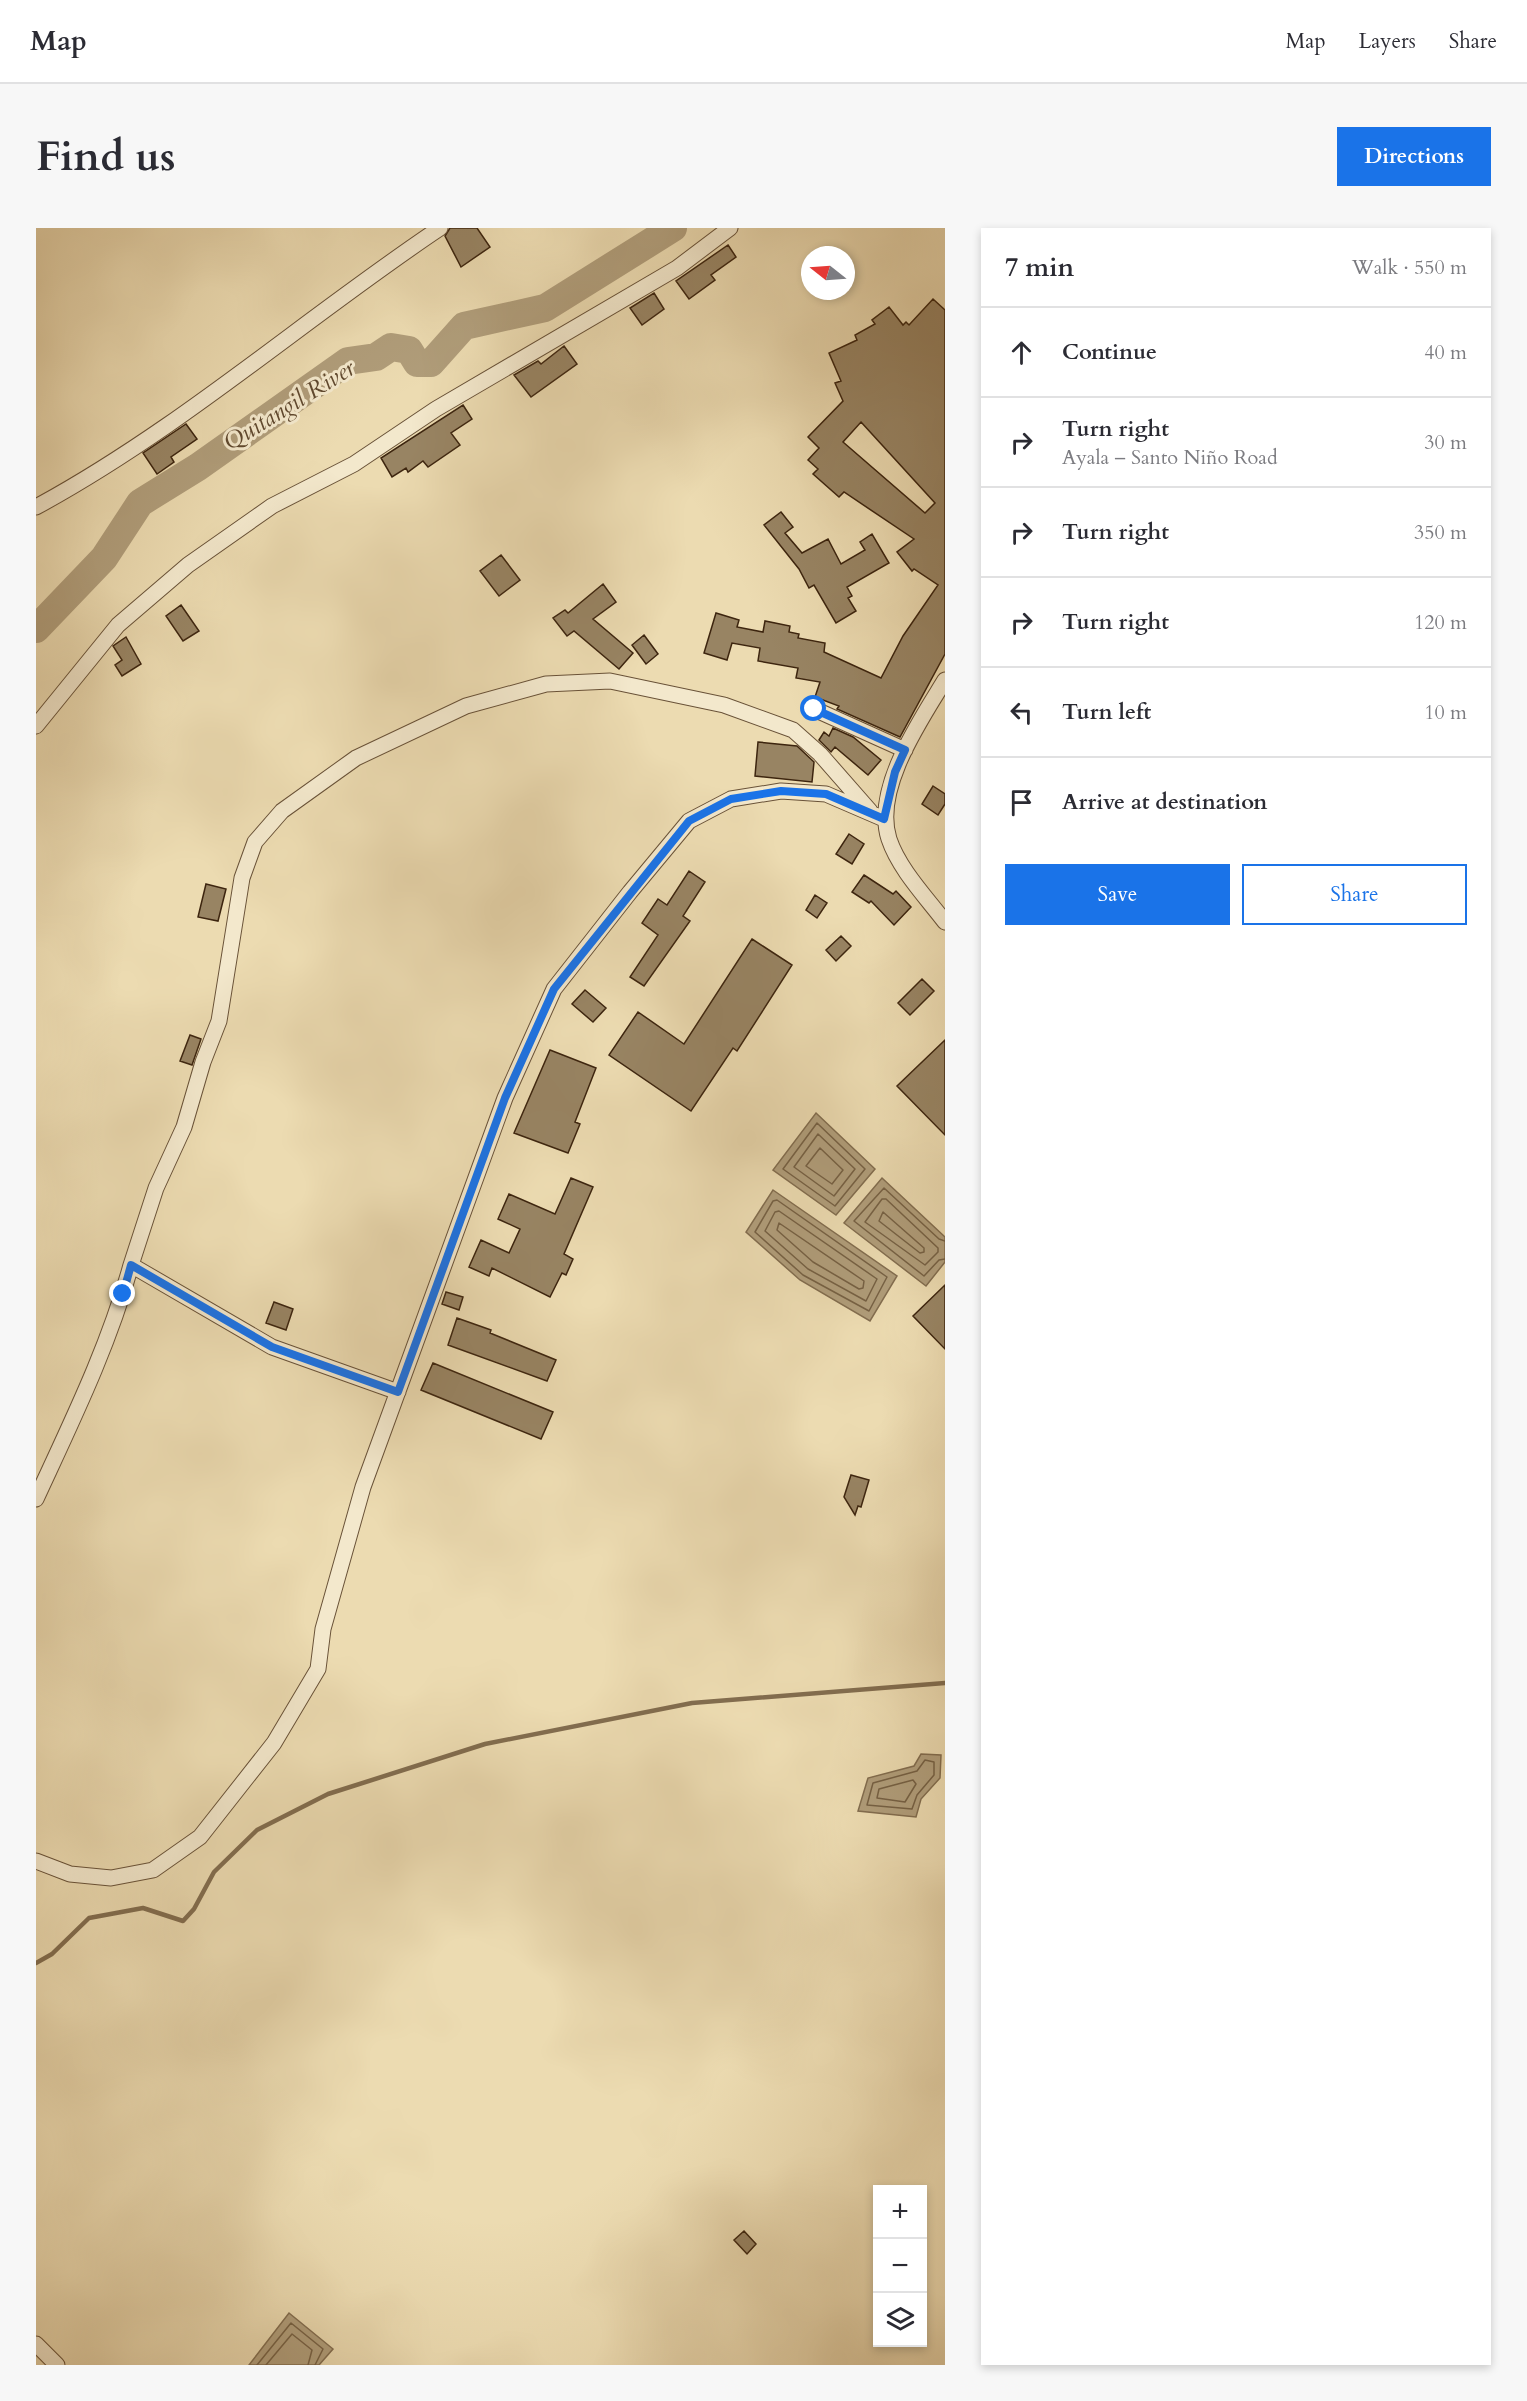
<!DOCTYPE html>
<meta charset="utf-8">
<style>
:root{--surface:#fff;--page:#f7f7f7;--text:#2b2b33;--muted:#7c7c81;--line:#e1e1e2;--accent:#1a73e8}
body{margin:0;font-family:Cardo,serif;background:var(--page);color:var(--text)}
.controls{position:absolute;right:18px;bottom:18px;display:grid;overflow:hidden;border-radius:0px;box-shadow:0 3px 9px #0003}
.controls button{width:54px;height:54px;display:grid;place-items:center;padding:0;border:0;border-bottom:2px solid var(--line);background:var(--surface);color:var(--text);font:30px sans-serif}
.compass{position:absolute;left:765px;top:18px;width:54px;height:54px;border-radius:50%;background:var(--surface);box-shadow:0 3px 9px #0003;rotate:287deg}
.stop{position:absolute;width:18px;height:18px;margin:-14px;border:4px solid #1a73e8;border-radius:50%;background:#fff}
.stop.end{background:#1a73e8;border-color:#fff;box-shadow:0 2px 6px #0008}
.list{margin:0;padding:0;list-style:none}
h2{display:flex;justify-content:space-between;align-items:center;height:78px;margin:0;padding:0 24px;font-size:26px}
h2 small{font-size:20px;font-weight:400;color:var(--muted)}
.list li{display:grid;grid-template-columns:39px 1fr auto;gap:18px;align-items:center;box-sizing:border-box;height:90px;padding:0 24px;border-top:2px solid var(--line)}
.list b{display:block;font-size:22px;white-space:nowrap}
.list p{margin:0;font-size:20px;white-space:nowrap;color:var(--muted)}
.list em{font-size:20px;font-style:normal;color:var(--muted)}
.actions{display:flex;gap:12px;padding:18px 24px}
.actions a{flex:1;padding:14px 0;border:2px solid var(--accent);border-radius:0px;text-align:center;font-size:21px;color:var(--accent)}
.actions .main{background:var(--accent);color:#fff}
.icon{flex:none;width:33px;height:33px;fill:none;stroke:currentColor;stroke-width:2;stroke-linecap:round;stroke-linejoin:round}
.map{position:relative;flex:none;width:909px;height:2137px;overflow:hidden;border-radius:0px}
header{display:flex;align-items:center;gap:36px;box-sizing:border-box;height:84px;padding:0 30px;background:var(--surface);border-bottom:2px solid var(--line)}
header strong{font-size:28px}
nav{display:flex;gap:33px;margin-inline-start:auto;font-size:21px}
.intro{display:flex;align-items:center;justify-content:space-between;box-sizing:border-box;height:144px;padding:0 36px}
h1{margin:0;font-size:42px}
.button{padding:15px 27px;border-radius:0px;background:var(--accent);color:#fff;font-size:21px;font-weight:700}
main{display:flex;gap:36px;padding:0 36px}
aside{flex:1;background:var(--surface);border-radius:0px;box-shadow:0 3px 9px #0003}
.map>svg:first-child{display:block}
</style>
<header>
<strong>Map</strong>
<nav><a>Map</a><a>Layers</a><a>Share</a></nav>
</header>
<div class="intro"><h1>Find us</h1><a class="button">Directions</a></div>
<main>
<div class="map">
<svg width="909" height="2137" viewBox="0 0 909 2137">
<rect width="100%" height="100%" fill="#ecdbb1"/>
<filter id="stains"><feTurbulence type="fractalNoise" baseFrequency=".00333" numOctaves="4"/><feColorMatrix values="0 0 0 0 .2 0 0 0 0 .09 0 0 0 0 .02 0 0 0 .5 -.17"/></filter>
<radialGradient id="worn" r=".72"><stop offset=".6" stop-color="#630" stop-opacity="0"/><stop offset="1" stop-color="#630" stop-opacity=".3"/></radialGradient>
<path fill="#b09d7a" stroke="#826d4f" stroke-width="1.5" d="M 780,885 L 839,941 L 800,987 L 737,942 Z
M 846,950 L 909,1009 L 909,1034 L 890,1058 L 808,995 Z
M 737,962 L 861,1048 L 834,1093 L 764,1052 L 710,1004 Z
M 885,1526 L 905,1527 L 904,1550 L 885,1571 L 880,1589 L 822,1583 L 832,1550 L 878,1538 Z
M 253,2085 L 297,2121 L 283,2137 L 213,2137 Z"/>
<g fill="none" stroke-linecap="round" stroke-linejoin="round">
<path stroke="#766144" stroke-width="1.5" d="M 781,895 L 829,941 L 799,978 L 747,941 Z
M 782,906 L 819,941 L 798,968 L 758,939 Z
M 784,920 L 807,942 L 796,956 L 770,938 Z
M 846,971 L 850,971 L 902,1020 L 902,1024 L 889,1037 L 829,994 Z
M 741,972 L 851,1049 L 833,1083 L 767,1047 L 719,1004 L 737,973 Z
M 743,983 L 841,1051 L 830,1073 L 772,1041 L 729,1003 L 739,984 Z
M 847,984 L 888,1020 L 888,1024 L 884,1025 L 843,993 Z
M 743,995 L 828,1053 L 827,1060 L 823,1061 L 777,1034 L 741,1002 Z
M 909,1013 L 903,1011 L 848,960 L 818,993 L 888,1048 L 903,1032 L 909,1031
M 889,1532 L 898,1534 L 898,1547 L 881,1567 L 876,1581 L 831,1577 L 837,1555 L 881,1543 Z
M 877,1552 L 880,1556 L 869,1574 L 841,1570 L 843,1561 Z
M 221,2137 L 255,2095 L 287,2121 L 279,2137
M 230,2137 L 256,2106 L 276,2122 L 272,2137"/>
<path stroke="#826d4f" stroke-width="4.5" d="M 0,1735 L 16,1726 L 53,1690 L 107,1680 L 147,1693 L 158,1681 L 178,1644 L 221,1602 L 292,1566 L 449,1516 L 656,1475 L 909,1455"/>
<path stroke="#b09d7a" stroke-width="28" d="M 0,401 L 68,330 L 104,275 L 162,239 L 312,133 L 340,129 L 355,119 L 373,122 L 381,135 L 395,135 L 428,98 L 509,80 L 637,0"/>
</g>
<path fill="#988463" stroke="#3d250f" stroke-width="1.5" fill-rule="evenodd" d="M 414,0 L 441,0 L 454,19 L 425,39 L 409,8 Z
M 692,17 L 700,29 L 675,47 L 679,52 L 653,71 L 640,53 Z
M 618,65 L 628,81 L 606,97 L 594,80 Z
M 897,71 L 909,82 L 909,426 L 864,509 L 801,481 L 803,478 L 779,469 L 784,454 L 760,450 L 762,440 L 722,433 L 724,420 L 696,415 L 691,432 L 668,425 L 680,385 L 703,392 L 701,399 L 727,404 L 729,393 L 754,398 L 753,404 L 763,406 L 762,410 L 789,415 L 788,424 L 845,450 L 867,408 L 902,357 L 878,341 L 876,343 L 861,324 L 878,311 L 808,264 L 803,269 L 777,246 L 782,241 L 772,232 L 783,220 L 772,209 L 807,173 L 799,155 L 805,153 L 793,125 L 821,112 L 819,107 L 839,96 L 836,92 L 853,79 L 867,97 L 870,94 L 873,97 ZM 825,194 L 899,275 L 889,285 L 807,214 Z
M 528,118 L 541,136 L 495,169 L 478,147 L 502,133 L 505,136 Z
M 427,177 L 436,191 L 415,205 L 424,217 L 392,239 L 387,233 L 372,244 L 370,240 L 356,249 L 345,230 Z
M 150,196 L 161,211 L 135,229 L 138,234 L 121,246 L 107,225 Z
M 745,284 L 757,299 L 749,305 L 766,325 L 792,311 L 805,336 L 829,322 L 824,314 L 836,306 L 853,335 L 811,359 L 816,368 L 812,370 L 820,383 L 800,395 L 778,357 L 773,360 L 763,341 L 728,297 Z
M 465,327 L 484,352 L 463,368 L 444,343 Z
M 567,356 L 580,374 L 557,391 L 597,425 L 583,441 L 538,403 L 531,408 L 517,390 L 529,382 L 532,385 Z
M 145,377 L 163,403 L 147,413 L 130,388 Z
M 608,407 L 622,426 L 610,436 L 596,417 Z
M 90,409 L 105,436 L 86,448 L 79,437 L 86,432 L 77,418 Z
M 797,500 L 817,509 L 845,532 L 832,547 L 799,519 L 795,524 L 783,512 L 788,504 L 793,508 Z
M 722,514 L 761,518 L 778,534 L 776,554 L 719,548 Z
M 897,558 L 909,566 L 909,576 L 902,587 L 886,576 Z
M 813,606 L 828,616 L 816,636 L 800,626 Z
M 653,643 L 669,654 L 647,688 L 654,693 L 608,758 L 594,749 L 622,707 L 606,695 L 622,671 L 631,677 Z
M 828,647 L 857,666 L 860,663 L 875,679 L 858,697 L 835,673 L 833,675 L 816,664 Z
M 170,656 L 190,661 L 182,693 L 162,689 Z
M 779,667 L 791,675 L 781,690 L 770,682 Z
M 805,708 L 815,718 L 800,733 L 790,722 Z
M 716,711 L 756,737 L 701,823 L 697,820 L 655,883 L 573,827 L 602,784 L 648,816 Z
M 886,751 L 898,763 L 874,787 L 862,775 Z
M 549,762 L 570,780 L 557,794 L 536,776 Z
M 154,807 L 165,811 L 156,837 L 144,833 Z
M 909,812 L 909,907 L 861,858 Z
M 514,822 L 560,840 L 539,894 L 544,896 L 532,925 L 478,905 Z
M 535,950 L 557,959 L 528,1026 L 537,1031 L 530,1047 L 526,1045 L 514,1069 L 456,1040 L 453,1048 L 433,1039 L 445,1012 L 473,1025 L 484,1001 L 462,991 L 473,966 L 519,986 Z
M 909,1057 L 909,1121 L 877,1088 Z
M 410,1064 L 427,1069 L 423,1082 L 406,1076 Z
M 238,1074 L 257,1081 L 250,1102 L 230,1095 Z
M 421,1090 L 455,1102 L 454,1105 L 520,1132 L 511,1153 L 412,1117 Z
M 397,1135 L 517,1184 L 505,1211 L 385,1162 Z
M 815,1247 L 833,1252 L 825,1279 L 822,1278 L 819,1287 L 808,1269 Z
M 708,2003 L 720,2016 L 711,2026 L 698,2012 Z"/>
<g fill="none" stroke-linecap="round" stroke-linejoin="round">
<g stroke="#695238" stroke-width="17">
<path id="minor" d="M 0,279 C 144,201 268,91 404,0
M 909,452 C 884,493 837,561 853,611 C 863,641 890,669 909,694
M 778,481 L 869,522
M 0,498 L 82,397 L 152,337 L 236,278 L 318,236 L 400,181 L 641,40 L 694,0
M 362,1164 L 236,1119 L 95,1037 L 120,960 L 148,899 L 167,834 L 183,793 L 206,650 L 219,614 L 246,583 L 320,530 L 430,478 L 510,456 L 574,453 L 688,477 L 757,502 L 784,526 L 834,583
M 0,1271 C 35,1195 73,1118 95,1037
M 0,1633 L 34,1646 L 75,1650 L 117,1642 L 164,1609 L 238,1515 L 282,1441 L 287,1401 L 327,1259 L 469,870 L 518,761 L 594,664 L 653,593 L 695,571 L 745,563 L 790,566 L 848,591
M 0,2116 L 21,2137"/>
</g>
<use href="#minor" stroke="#f3e8cc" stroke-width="15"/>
</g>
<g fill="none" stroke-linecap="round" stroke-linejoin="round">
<path stroke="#1a73e8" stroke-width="8" d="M 87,1066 L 95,1037 L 236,1119 L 362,1164 L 469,870 L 518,761 L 653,593 L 695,571 L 745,563 L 790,566 L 848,591 L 859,544 L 869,522 L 778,481"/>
</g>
<g text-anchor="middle" stroke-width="6" stroke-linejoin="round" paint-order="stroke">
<g font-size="24" font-style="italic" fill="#60492f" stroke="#f3e8cc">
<text transform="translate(253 177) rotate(-32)" y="8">Quitangil River</text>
</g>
</g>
<rect width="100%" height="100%" filter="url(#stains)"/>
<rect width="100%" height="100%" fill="url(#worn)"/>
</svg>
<div class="controls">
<button>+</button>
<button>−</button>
<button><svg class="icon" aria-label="layers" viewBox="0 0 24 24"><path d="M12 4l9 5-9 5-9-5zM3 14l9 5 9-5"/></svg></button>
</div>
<svg class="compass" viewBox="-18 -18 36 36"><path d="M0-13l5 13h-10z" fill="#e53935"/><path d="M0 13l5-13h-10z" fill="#7c7c81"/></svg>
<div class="stop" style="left:778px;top:481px"></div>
<div class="stop end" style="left:87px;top:1066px"></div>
</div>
<aside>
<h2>7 min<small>Walk · 550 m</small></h2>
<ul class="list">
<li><svg class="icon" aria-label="ahead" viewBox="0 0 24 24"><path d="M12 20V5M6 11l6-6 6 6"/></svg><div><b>Continue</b></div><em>40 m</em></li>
<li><svg class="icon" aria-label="right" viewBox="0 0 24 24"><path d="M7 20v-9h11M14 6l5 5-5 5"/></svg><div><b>Turn right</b><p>Ayala – Santo Niño Road</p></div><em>30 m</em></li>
<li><svg class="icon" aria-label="right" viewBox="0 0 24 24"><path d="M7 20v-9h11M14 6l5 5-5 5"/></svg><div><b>Turn right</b></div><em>350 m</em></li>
<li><svg class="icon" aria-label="right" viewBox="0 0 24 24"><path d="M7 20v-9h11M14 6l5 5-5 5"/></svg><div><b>Turn right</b></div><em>120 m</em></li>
<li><svg class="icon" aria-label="left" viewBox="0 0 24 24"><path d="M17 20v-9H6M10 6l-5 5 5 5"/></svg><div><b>Turn left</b></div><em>10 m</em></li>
<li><svg class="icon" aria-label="arrive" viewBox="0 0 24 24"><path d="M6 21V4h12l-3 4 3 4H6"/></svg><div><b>Arrive at destination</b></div></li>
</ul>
<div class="actions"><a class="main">Save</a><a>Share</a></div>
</aside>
</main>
